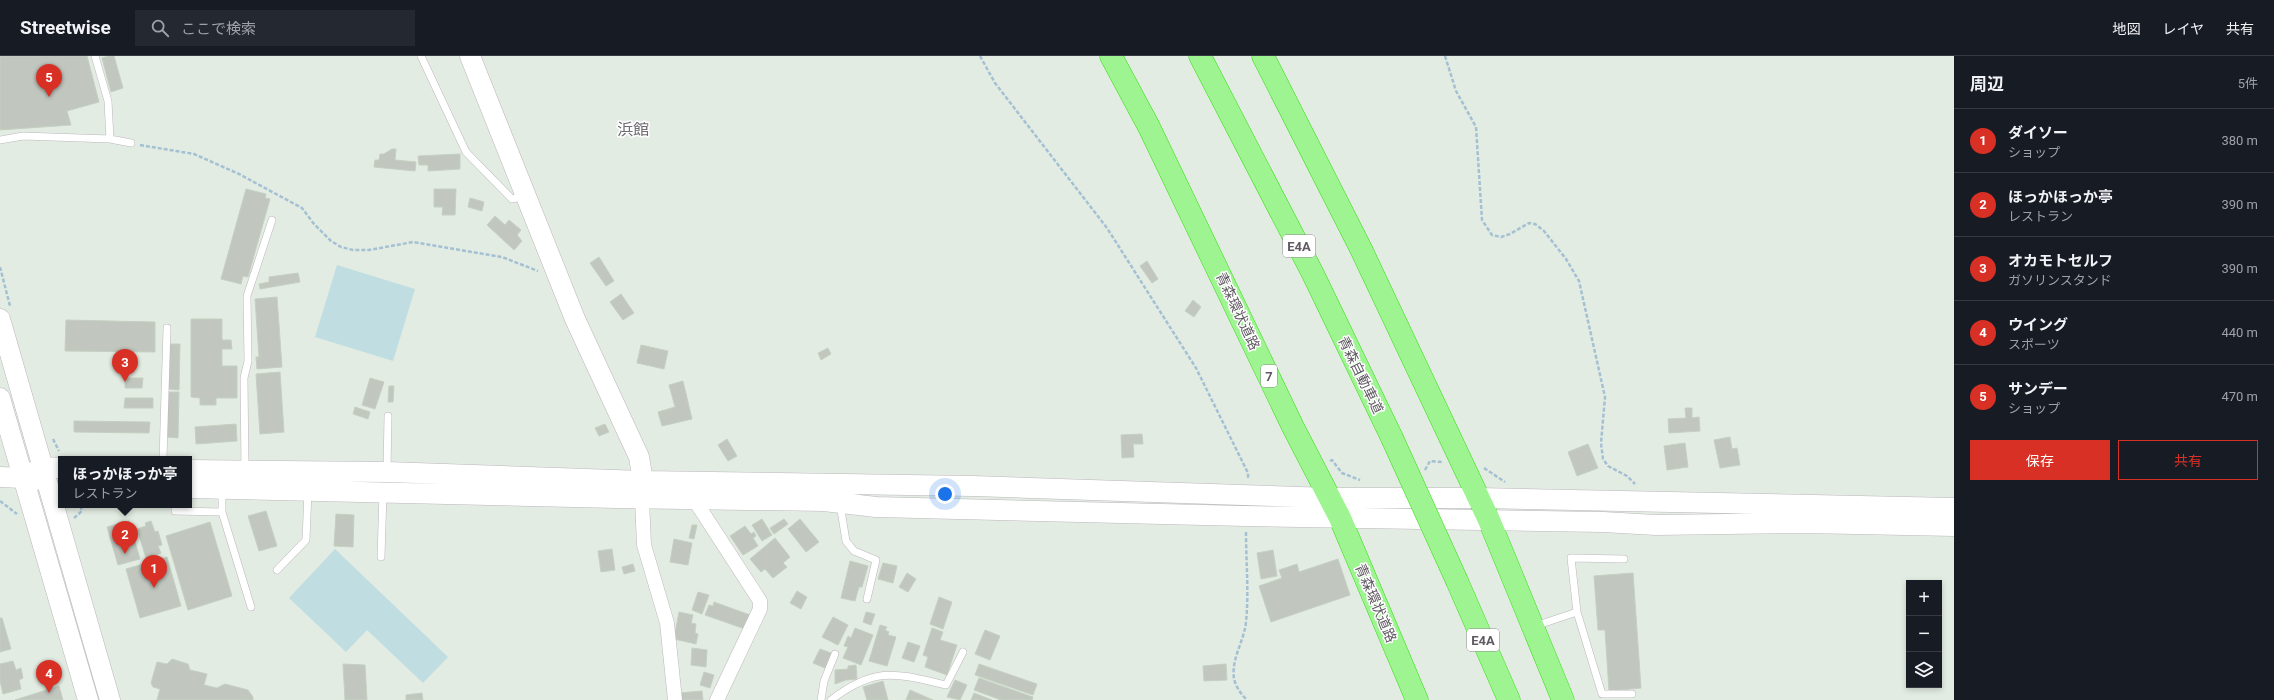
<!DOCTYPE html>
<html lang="ja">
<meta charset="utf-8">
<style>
:root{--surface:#171b24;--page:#242831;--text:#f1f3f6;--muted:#9ea1a6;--line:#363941;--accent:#d93025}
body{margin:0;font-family:Roboto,"Noto Sans JP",sans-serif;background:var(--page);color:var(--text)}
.controls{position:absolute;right:12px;bottom:12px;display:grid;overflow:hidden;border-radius:0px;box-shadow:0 2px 6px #0003}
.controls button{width:36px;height:36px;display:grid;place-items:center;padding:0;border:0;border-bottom:1px solid var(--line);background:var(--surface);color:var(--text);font:20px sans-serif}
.you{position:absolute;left:945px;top:438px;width:14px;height:14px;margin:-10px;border:3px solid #fff;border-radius:50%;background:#1a73e8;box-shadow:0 0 0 6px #1a73e833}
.badge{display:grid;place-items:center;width:26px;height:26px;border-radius:50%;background:var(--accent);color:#fff;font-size:13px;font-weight:700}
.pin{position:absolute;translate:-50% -33px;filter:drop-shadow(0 1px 2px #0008)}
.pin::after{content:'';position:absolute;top:21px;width:14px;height:12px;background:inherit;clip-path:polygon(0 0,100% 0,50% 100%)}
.popup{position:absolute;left:58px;top:400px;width:134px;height:52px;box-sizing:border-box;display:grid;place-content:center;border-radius:0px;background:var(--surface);filter:drop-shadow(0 1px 3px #0005);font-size:13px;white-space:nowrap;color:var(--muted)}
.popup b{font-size:15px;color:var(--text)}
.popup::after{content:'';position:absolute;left:50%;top:100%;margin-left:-8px;border:8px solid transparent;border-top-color:var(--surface)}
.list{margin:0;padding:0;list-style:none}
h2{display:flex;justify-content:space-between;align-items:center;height:52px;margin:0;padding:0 16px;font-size:17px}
h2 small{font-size:13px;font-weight:400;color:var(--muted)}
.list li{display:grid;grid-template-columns:26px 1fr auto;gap:12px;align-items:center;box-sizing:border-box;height:64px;padding:0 16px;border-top:1px solid var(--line)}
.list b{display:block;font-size:15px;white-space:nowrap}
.list p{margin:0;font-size:13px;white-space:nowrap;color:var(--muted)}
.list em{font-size:13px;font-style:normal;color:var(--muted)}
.actions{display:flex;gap:8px;padding:12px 16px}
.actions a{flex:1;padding:9px 0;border:1px solid var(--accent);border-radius:0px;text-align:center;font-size:14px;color:var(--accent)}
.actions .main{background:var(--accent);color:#fff}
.icon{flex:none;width:22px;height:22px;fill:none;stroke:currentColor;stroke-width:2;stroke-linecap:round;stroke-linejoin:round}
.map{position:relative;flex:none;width:1954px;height:644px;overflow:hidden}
header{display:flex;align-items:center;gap:24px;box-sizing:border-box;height:56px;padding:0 20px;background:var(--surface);border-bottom:1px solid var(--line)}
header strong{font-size:19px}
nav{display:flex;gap:22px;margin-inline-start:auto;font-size:14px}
.search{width:280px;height:36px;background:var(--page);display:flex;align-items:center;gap:10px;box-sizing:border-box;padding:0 14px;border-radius:0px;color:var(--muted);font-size:15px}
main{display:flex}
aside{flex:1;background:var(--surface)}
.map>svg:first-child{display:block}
</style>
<header>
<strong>Streetwise</strong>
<div class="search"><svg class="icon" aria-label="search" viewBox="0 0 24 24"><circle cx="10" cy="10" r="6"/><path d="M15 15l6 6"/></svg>ここで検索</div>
<nav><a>地図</a><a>レイヤ</a><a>共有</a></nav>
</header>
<main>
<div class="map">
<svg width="1954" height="644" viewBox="0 0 1954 644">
<rect width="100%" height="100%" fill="#e3ece2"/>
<path fill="#c0dde2" d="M 337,209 L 415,233 L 393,305 L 315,281 Z
M 335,493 L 448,601 L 423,627 L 367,574 L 346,596 L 289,542 Z"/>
<path fill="#c1c7bf" stroke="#c4d0c1" d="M 0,0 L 87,0 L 99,46 L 67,55 L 71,69 L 0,74 Z
M 109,0 L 114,0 L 123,32 L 111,36 L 102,2 Z
M 392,93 L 396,93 L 395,104 L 416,106 L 415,115 L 374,111 L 375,104 L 379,104 L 380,98 L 384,98 Z
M 460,98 L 460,113 L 428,115 L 428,109 L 419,109 L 418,100 Z
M 246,133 L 266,138 L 265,142 L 270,143 L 248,221 L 243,220 L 241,228 L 221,223 Z
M 434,133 L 456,133 L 455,159 L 442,159 L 443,151 L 434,151 Z
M 470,142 L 484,146 L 482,155 L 468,151 Z
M 495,160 L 505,169 L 509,164 L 521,174 L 517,179 L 522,185 L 514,194 L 487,169 Z
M 599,201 L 614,225 L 606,230 L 590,207 Z
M 1147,205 L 1158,223 L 1152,227 L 1140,210 Z
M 298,217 L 300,226 L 260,233 L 259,228 L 269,226 L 269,221 Z
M 621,238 L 634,257 L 623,264 L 610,246 Z
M 277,241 L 282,311 L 257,313 L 256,301 L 259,301 L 255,243 Z
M 1193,244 L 1201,251 L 1194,261 L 1185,255 Z
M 191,263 L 222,263 L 222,284 L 231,284 L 232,293 L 222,293 L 222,310 L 237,310 L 237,342 L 216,342 L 216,349 L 200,349 L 200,342 L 191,341 Z
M 66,264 L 155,266 L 155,296 L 65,295 Z
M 169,288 L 180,288 L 179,334 L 168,333 Z
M 641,289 L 668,295 L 664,313 L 637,307 Z
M 828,292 L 831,298 L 821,304 L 818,297 Z
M 280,316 L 284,376 L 260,378 L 256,318 Z
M 125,322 L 143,322 L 142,332 L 125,332 Z
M 370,322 L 384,326 L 375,353 L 362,349 Z
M 683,325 L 692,363 L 662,370 L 658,356 L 675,351 L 669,329 Z
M 389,330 L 394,330 L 393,346 L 388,346 Z
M 167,336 L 179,336 L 178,382 L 166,381 Z
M 125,342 L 153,342 L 153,352 L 124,352 Z
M 355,351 L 370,356 L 368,363 L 353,358 Z
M 1685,352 L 1692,352 L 1692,362 L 1699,361 L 1700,375 L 1669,377 L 1668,363 L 1686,362 Z
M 74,365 L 150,366 L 149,377 L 74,376 Z
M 236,368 L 237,385 L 196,388 L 195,371 Z
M 605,368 L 609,376 L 599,380 L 595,372 Z
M 1142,378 L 1143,388 L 1133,388 L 1134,401 L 1122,402 L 1121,379 Z
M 1730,381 L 1732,393 L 1737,392 L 1740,409 L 1720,412 L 1714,384 Z
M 727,383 L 737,400 L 728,405 L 718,389 Z
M 1685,387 L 1688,411 L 1667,414 L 1664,390 Z
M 1588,388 L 1598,412 L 1577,420 L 1568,396 Z
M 266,455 L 277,490 L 259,495 L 248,460 Z
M 336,458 L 354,459 L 353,491 L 334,490 Z
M 762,463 L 772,479 L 762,485 L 752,469 Z
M 784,463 L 788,468 L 774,478 L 770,472 Z
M 800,463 L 819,486 L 806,496 L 788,473 Z
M 129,465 L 140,503 L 118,509 L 107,471 Z
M 151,465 L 155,476 L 158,475 L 162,489 L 158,490 L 161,497 L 146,502 L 137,473 L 146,470 L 145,467 Z
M 210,466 L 232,540 L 188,554 L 166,480 Z
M 692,469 L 697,469 L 694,483 L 689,482 Z
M 745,470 L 751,478 L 754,476 L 756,480 L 753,482 L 758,490 L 743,499 L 730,480 Z
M 775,482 L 790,501 L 783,507 L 787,511 L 773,522 L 765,513 L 761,516 L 750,503 Z
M 674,483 L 692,487 L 688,509 L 670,506 Z
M 612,493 L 615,514 L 601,516 L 598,495 Z
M 1273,494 L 1277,520 L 1261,523 L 1257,497 Z
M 167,501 L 181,550 L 140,562 L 126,513 Z
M 1338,503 L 1350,539 L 1271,566 L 1259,530 L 1282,522 L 1279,514 L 1297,508 L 1299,516 Z
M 850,505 L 868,510 L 862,531 L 859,531 L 855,545 L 841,542 Z
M 883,507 L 897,510 L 893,527 L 878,523 Z
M 633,508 L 635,515 L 624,518 L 622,511 Z
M 907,517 L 916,523 L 908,536 L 899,531 Z
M 1633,517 L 1641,632 L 1609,635 L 1605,574 L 1598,574 L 1594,520 Z
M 797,535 L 807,541 L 801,553 L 790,547 Z
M 698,536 L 709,539 L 702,558 L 692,554 Z
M 939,541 L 952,546 L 943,573 L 930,568 Z
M 714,546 L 750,559 L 745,573 L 705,559 L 709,549 L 713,550 Z
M 679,556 L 693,559 L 691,567 L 696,568 L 695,577 L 698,578 L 696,588 L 674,583 Z
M 866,556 L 875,558 L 871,569 L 863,566 Z
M 833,561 L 848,569 L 838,589 L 822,581 Z
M 0,562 L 2,562 L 11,593 L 0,596 Z
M 880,569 L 887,571 L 885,574 L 889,576 L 888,579 L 896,581 L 887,610 L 869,605 Z
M 855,572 L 873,579 L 861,609 L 843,602 L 848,591 L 844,590 L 848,580 L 851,582 Z
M 932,572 L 943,576 L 940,584 L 957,589 L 947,619 L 925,611 L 928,601 L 923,599 Z
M 985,574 L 1000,580 L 990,604 L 975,598 Z
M 908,586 L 920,590 L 914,606 L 902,602 Z
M 692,592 L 707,594 L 706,611 L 691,609 Z
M 820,593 L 831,597 L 825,612 L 813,607 Z
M 172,603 L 188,608 L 190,614 L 207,618 L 204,629 L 217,632 L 225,628 L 248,634 L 253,641 L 253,644 L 157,644 L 160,633 L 153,631 L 151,627 L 157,606 L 167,608 Z
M 13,605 L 16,614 L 21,612 L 23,622 L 19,624 L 21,633 L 3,638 L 0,625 L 0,608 Z
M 343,608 L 365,609 L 367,644 L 345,644 Z
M 979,608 L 1037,628 L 1033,639 L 975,619 Z
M 1226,608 L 1227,624 L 1204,625 L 1203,610 Z
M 856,609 L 857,623 L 846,624 L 835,628 L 835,614 L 848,613 L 848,610 Z
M 704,616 L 714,619 L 710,632 L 700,629 Z
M 979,622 L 1033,641 L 1032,644 L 1001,644 L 974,634 Z
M 955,624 L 967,629 L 960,644 L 947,641 Z
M 883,625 L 888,644 L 867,644 L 863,631 Z
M 59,630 L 63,644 L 15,644 Z
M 910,634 L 933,644 L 906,644 Z
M 702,635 L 703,644 L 680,644 L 679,637 Z
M 422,637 L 423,644 L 406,644 L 406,639 Z
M 974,637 L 992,644 L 971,644 Z"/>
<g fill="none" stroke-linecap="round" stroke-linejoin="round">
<g stroke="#bcb7be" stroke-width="8">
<path id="lane" d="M 95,0 L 108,45 L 110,83
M 421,0 L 466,96 L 512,143 L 525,140
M 0,84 L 23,80 L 110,83 L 131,87
M 163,403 L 167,272
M 245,414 L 244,322 L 248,305 L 247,240 L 272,164
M 387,414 L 388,360
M 222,434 L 222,456 L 251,551
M 840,448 L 846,485 L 854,495 L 876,504 L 867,543
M 175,449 L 175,455 L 222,456
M 381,501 L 383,437
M 1624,503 L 1571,502 L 1577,556 L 1602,638 L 1632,638
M 277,514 L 306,484 L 308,435
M 1535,570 L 1577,556
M 821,644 L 824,625 L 835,598
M 831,644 C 875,610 895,617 946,629 L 963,596"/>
</g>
<g stroke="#bcb7be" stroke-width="15">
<path id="street" d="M 690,437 L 760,545 L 760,553 L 717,644
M 642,443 L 644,489 L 667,567 L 675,644"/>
</g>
<g stroke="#bcb6bd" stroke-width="21">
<path id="secondary" d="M 470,0 L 575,263 L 639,401 L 643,425 L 642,439
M 0,263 L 110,644
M 0,342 L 88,644
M 189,414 L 387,416 L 643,425 L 973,430 L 1330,442 L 1479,442 L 1954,452
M 31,417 L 42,411 L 61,412
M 0,421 L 22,422 L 33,425
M 189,432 L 617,442 L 824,445 L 876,451 L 1245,460 L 1603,466 L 1656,469 L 1805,467 L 1954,470"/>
</g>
<g stroke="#35dd11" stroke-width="23">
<path id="highway" d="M 1111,0 L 1149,71 L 1293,371 L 1340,462 L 1417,644
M 1200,0 L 1313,218 L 1392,382
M 1263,0 L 1361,193 L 1489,464 L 1563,644
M 1457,525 L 1509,644"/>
</g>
<path stroke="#a4c0d3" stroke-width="2.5" stroke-dasharray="4 2" stroke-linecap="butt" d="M 980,0 L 995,27 L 1107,172 L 1196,312 L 1248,417 L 1248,423
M 1445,0 L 1456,35 L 1476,71 L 1482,164 L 1492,179 L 1501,181 L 1510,178 L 1529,167 L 1535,168 L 1544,175 L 1566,203 L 1579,225 L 1605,341 L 1601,387 L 1603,403 L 1608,410 L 1627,420 L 1635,428
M 140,89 L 194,98 L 239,118 L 302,152 L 314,168 L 331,185 L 341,191 L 353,194 L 369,194 L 413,186 L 502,201 L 538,215
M 0,211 L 10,250
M 53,383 L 59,395
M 1330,405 L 1332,404 L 1342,417 L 1360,424
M 1484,412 L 1505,426
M 1425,414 L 1430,405 L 1442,406
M 0,445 L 17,458
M 74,462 L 82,455 L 80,449
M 1246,476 C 1246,507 1249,536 1246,566 C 1244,586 1231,602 1234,623 C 1236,631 1241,638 1247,644"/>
<use href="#lane" stroke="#fff" stroke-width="7"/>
<use href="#street" stroke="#fff" stroke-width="14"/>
<use href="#secondary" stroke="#fff" stroke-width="20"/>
<use href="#highway" stroke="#9df491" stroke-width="22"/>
<g stroke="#35dd11" stroke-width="23" stroke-linecap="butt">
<path id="highway-bridge" d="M 1392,382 L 1457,525"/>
</g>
<use href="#highway-bridge" stroke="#9df491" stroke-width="22"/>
</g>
<g text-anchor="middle" stroke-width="3" stroke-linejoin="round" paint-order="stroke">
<g fill="#fff" stroke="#908c91" stroke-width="1">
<rect x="1283" y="179" width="32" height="22" rx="3"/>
<rect x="1261" y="309" width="16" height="22" rx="3"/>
<rect x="1467" y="573" width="32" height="22" rx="3"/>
</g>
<g font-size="13" font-weight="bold" fill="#605a62">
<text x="1299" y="195">E4A</text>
<text x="1269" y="325">7</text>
<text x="1483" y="589">E4A</text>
</g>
<g font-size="14" fill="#605a62" stroke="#fff">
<text transform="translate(1238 255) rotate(65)" y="5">青森環状道路</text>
<text transform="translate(1361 319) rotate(64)" y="5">青森自動車道</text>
<text transform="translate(1376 547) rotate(67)" y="5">青森環状道路</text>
</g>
<g font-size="16" fill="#716c74" stroke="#fff">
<text x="633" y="79">浜館</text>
</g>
</g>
</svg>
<div class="controls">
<button>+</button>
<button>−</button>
<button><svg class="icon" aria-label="layers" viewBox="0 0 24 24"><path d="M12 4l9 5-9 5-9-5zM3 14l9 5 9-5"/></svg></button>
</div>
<div class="you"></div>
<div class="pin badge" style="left:154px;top:532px">1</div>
<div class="pin badge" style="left:125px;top:498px">2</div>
<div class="popup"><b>ほっかほっか亭</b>レストラン</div>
<div class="pin badge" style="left:125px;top:326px">3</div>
<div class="pin badge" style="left:49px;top:637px">4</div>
<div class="pin badge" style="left:49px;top:41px">5</div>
</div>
<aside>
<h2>周辺<small>5件</small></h2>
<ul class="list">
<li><span class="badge">1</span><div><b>ダイソー</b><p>ショップ</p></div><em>380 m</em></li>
<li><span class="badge">2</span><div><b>ほっかほっか亭</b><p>レストラン</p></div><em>390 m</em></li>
<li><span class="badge">3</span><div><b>オカモトセルフ</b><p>ガソリンスタンド</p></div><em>390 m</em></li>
<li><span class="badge">4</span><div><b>ウイング</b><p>スポーツ</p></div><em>440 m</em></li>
<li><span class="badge">5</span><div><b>サンデー</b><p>ショップ</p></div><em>470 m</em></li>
</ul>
<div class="actions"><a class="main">保存</a><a>共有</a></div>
</aside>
</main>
